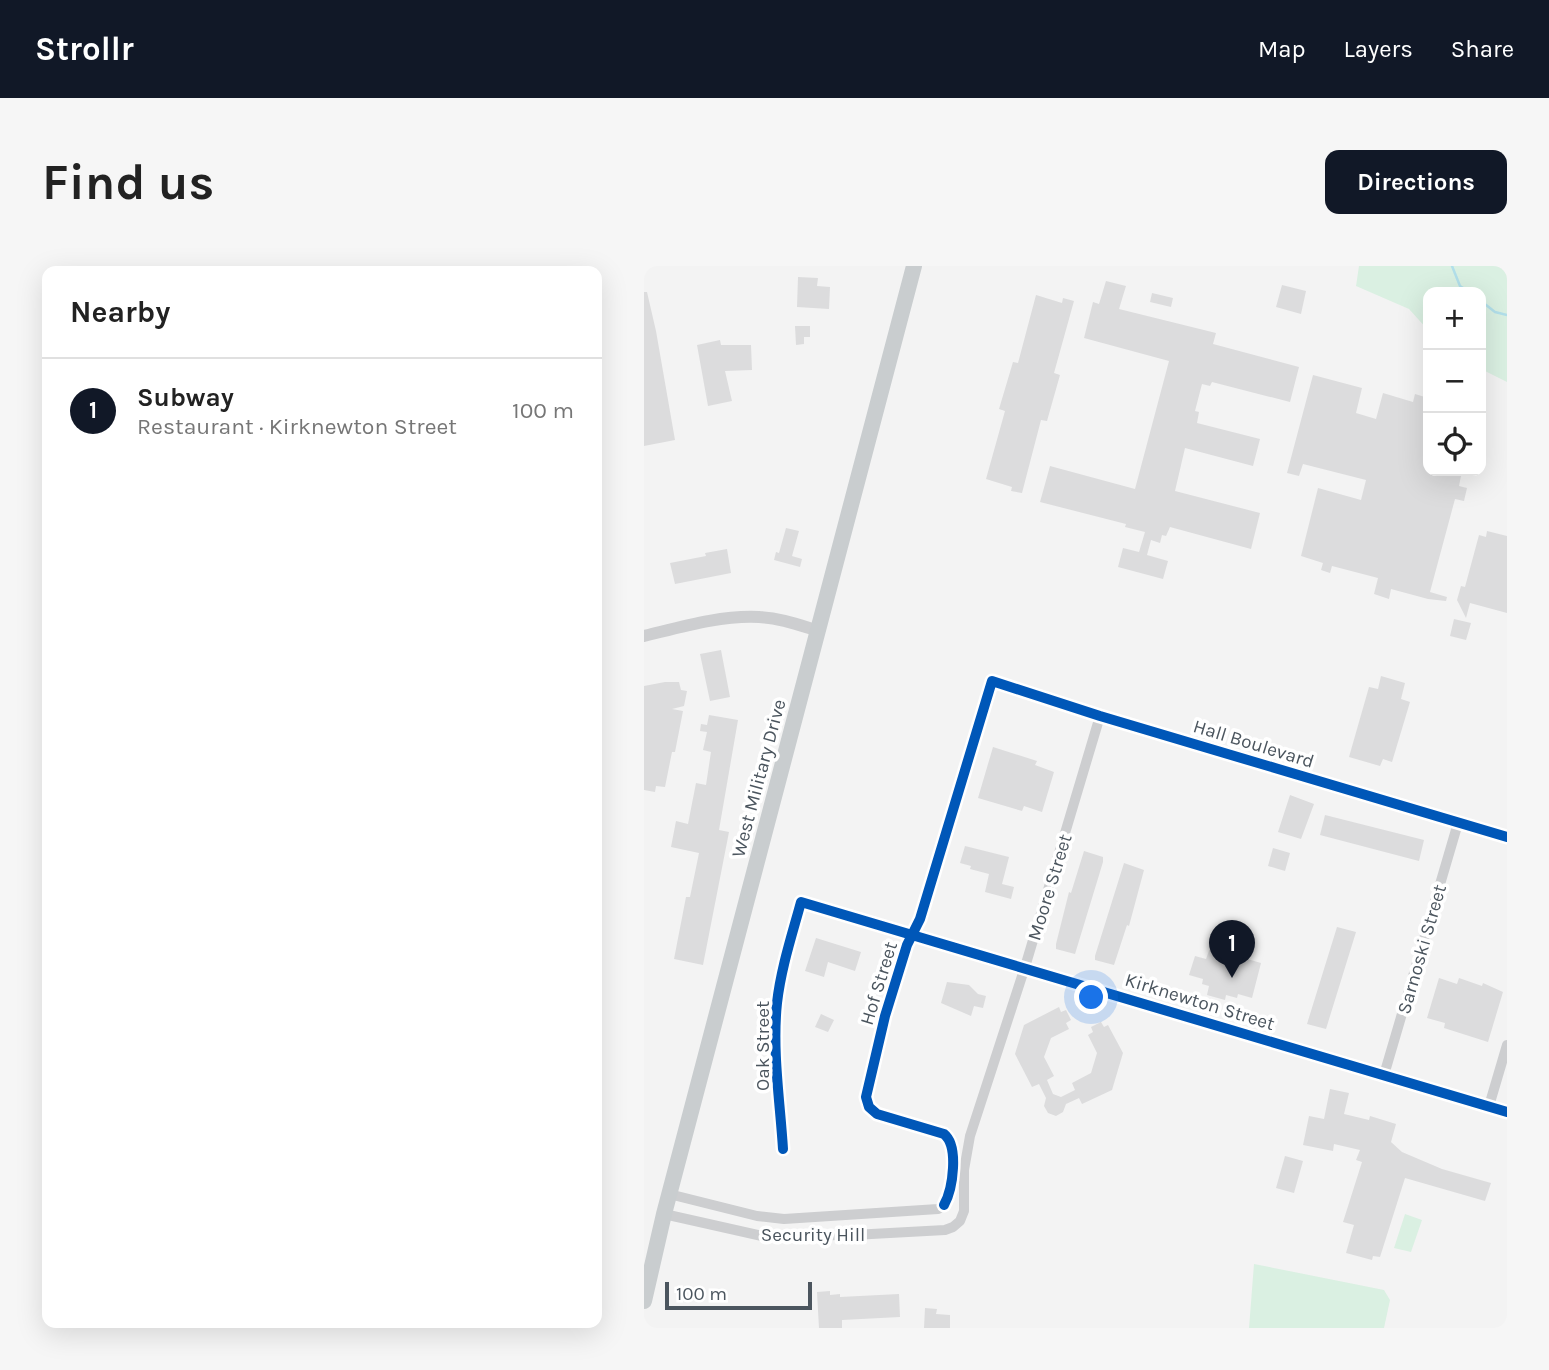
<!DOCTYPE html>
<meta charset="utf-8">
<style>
:root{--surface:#fff;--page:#f6f6f6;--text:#222;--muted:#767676;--line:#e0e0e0;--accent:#111827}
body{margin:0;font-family:Karla,sans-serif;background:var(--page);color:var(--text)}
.controls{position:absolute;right:21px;top:21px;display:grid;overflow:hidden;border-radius:14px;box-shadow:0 7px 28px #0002}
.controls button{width:63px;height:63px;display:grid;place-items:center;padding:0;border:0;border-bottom:2px solid var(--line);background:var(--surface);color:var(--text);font:35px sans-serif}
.scale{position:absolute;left:21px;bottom:18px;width:147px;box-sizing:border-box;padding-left:7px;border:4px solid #4b555e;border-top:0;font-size:19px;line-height:24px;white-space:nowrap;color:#4b555e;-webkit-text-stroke:5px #fff;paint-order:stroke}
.you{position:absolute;left:448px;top:732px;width:24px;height:24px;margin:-18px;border:5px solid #fff;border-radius:50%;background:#1a73e8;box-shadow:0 0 0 10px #1a73e833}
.badge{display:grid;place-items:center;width:46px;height:46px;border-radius:50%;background:var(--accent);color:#fff;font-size:23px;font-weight:700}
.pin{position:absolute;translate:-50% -58px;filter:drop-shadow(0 2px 4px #0008)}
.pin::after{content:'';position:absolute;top:37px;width:24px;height:21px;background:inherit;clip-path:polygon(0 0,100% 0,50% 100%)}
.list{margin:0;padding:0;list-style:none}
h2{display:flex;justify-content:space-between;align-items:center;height:91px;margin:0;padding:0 28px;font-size:30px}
h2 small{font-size:23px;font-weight:400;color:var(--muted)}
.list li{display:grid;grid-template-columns:46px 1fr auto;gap:21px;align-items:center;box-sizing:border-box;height:105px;padding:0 28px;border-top:2px solid var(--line)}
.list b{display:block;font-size:26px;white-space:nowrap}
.list p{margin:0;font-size:23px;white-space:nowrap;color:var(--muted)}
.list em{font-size:23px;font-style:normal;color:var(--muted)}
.icon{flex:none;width:38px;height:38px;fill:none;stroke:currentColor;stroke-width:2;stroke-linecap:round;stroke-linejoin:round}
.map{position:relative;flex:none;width:863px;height:1062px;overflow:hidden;border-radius:14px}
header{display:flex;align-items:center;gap:42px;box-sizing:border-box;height:98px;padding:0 35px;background:var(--accent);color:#fff}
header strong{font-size:33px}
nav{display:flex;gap:38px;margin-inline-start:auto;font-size:24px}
.intro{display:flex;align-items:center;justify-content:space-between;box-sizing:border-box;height:168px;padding:0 42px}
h1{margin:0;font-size:49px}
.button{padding:18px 32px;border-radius:14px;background:var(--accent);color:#fff;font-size:24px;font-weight:700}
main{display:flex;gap:42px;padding:0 42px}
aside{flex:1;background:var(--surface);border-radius:14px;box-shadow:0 7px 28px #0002}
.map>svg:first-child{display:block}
</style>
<header>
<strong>Strollr</strong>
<nav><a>Map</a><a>Layers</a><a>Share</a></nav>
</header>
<div class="intro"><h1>Find us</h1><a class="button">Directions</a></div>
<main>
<aside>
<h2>Nearby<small></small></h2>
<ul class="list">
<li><span class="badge">1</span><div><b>Subway</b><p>Restaurant · Kirknewton Street</p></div><em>100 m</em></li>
</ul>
</aside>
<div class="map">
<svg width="863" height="1062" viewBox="0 0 863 1062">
<rect width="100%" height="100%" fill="#f3f3f3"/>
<path fill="#daf0e2" d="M 715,0 L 863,0 L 863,116 L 837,103 L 837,26 L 784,26 L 784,64 L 765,43 L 712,20 Z
M 761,948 L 778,954 L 767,986 L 750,982 Z
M 610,998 L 740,1024 L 746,1034 L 740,1062 L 605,1062 Z"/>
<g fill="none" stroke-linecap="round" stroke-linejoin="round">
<path stroke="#b2dfea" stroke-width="2.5" d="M 808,0 L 816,20 L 825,26
M 837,35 L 851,46 L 863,49"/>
</g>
<path fill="#dcdcdd" d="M 154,11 L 174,12 L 173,20 L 186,21 L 185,43 L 153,41 Z
M 462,15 L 482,20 L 475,43 L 572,67 L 569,78 L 655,101 L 646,136 L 568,116 L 566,120 L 558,118 L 551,145 L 555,146 L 553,157 L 616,173 L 609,200 L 541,182 L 531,225 L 616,247 L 607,283 L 526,261 L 522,270 L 518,269 L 516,277 L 507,274 L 503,289 L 524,295 L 519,313 L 474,301 L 479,282 L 495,286 L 501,266 L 481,261 L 482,258 L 396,236 L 406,200 L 491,223 L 525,95 L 440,72 L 449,36 L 455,38 Z
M 638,19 L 662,25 L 657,48 L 632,41 Z
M 0,26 L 3,26 L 12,65 L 31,174 L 0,180 Z
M 508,27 L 529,32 L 527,41 L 506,36 Z
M 392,29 L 418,37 L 419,32 L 430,35 L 410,107 L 416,109 L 403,155 L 397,154 L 378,227 L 367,225 L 368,221 L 342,213 L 361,145 L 355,143 L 369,96 L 374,97 Z
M 151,60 L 166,60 L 166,71 L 160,71 L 160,78 L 152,79 Z
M 76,74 L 77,79 L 107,79 L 108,104 L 81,105 L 88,135 L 64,140 L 53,79 Z
M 669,109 L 718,122 L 712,147 L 732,153 L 739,127 L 769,136 L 771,128 L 784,132 L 784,205 L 818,205 L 815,220 L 823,222 L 820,235 L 811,233 L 786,326 L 803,331 L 802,335 L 784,333 L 747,323 L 745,333 L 730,328 L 734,312 L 688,300 L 686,307 L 677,304 L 679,297 L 657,290 L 674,222 L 717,234 L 722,214 L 659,198 L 655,210 L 643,207 Z
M 142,262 L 155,265 L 148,290 L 158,293 L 156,301 L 130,294 L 132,286 L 135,287 Z
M 843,265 L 863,270 L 863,347 L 826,337 L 822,352 L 813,334 L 817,320 L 821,321 L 835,269 L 842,271 Z
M 83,283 L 87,307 L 31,318 L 26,297 L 62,290 L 61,287 Z
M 810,353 L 827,357 L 822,374 L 806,370 Z
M 77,384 L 86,431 L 66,435 L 56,388 Z
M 737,410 L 761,417 L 757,433 L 766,436 L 748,496 L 739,493 L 736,500 L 705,491 L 725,421 L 734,423 Z
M 21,416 L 35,416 L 37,424 L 43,425 L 40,440 L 28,443 L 39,445 L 31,486 L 28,486 L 21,521 L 12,520 L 11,526 L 0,524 L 0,420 Z
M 65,449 L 94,454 L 75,564 L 85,566 L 59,699 L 30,693 L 42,631 L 46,631 L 55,587 L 27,581 L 32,555 L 44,558 L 52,517 L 62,519 L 67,486 L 59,484 L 63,466 L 56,465 L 57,458 L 63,459 Z
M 349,481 L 393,495 L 391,499 L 410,506 L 398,546 L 380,540 L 378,545 L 334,532 Z
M 646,529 L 670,538 L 657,573 L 634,566 Z
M 681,549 L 780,574 L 775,595 L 676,569 Z
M 321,580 L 365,591 L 358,618 L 370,621 L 367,633 L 341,626 L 345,608 L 326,603 L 327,600 L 316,597 Z
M 629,582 L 646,587 L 641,605 L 624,600 Z
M 440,585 L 459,591 L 459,596 L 431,688 L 412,683 L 412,678 L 425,626 L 427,627 Z
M 480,597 L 500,604 L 485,660 L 483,659 L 470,699 L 451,694 L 451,690 Z
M 693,661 L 712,666 L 682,763 L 663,758 Z
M 172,672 L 217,686 L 211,705 L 184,696 L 180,711 L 161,705 Z
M 566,682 L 617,697 L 608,732 L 594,728 L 593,732 L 582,729 L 581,734 L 563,729 L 565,720 L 558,718 L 559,713 L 545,709 L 551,690 L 562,693 Z
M 795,712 L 813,718 L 815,712 L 838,720 L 839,717 L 859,726 L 844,776 L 800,762 L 801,757 L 783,752 Z
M 303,716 L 325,719 L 334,728 L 342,730 L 339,742 L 330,740 L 327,750 L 297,737 Z
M 415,741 L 417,746 L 422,744 L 427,754 L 422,757 L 425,763 L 407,772 L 400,791 L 410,810 L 403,814 L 409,828 L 417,831 L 431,824 L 428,817 L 447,807 L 453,787 L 444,769 L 449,766 L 447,761 L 457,756 L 460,761 L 464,759 L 479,787 L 468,824 L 438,838 L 435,832 L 422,838 L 419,846 L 412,850 L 404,847 L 400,840 L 402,832 L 395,818 L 388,821 L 371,788 L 380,759 Z
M 177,748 L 190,754 L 184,766 L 171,761 Z
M 686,823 L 705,827 L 700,848 L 725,854 L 726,850 L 752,858 L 747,876 L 758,886 L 798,903 L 847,917 L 841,935 L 761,912 L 736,991 L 729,990 L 728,994 L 702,987 L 710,959 L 699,956 L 718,896 L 712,894 L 716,884 L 690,878 L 689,885 L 659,879 L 665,850 L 680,853 Z
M 641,890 L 659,895 L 650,927 L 632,922 Z
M 186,1025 L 186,1029 L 196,1028 L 196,1031 L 255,1028 L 256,1051 L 198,1054 L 198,1062 L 175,1062 L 173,1026 Z
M 281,1042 L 293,1043 L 292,1048 L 306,1049 L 306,1062 L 280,1062 Z"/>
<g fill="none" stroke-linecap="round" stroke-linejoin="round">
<path stroke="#cdced0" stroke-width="10" d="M 740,809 L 814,557
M 845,840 L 863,779
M 139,883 C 136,835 128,785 133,737 C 137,702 148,669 157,636 L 863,846
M 25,928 L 113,950 L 140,953 L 294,943 L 300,939
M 300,939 C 309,923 315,880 300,868 L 233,848 L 225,841 L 222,831 L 241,750 L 263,679 L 276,653 L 348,415 L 456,450 L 863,571
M 20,948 L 118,970 L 209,969 L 301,964 L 309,961 L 316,955 L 320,945 L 320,904 L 326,870 L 381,701 L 456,450"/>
<path stroke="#cdced0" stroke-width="12" d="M 0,370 C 37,361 77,349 115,351 C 136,352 155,359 175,365"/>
<path stroke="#c9cdcf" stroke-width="16" d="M 0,1035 L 20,948 L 270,0"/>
<g stroke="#fff" stroke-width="15">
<path id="cycleway" d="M 139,883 C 136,835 128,785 133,737 C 137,702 148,669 157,636 L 863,846
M 300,939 C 309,923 315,880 300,868 L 233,848 L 225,841 L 222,831 L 241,750 L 263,679 L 276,653 L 348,415 L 456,450 L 863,571"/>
</g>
<use href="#cycleway" stroke="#0057b8" stroke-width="10"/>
</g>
<g text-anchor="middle" stroke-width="7" stroke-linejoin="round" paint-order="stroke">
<g font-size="19" fill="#4b555e" stroke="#fff">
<text transform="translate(610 477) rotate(17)" y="7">Hall Boulevard</text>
<text transform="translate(114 512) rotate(-75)" y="7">West Military Drive</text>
<text transform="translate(405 621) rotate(-73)" y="7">Moore Street</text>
<text transform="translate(777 683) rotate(-74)" y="7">Sarnoski Street</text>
<text transform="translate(234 717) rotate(-73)" y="7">Hof Street</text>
<text transform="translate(556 735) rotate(17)" y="7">Kirknewton Street</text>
<text transform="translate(118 780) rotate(-90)" y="7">Oak Street</text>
<text x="169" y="975">Security Hill</text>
</g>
</g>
</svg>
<div class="controls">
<button>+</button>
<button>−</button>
<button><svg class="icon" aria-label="locate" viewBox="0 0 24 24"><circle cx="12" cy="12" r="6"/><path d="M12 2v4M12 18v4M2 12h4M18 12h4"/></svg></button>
</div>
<div class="scale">100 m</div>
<div class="you"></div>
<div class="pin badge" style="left:588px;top:712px">1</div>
</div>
</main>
